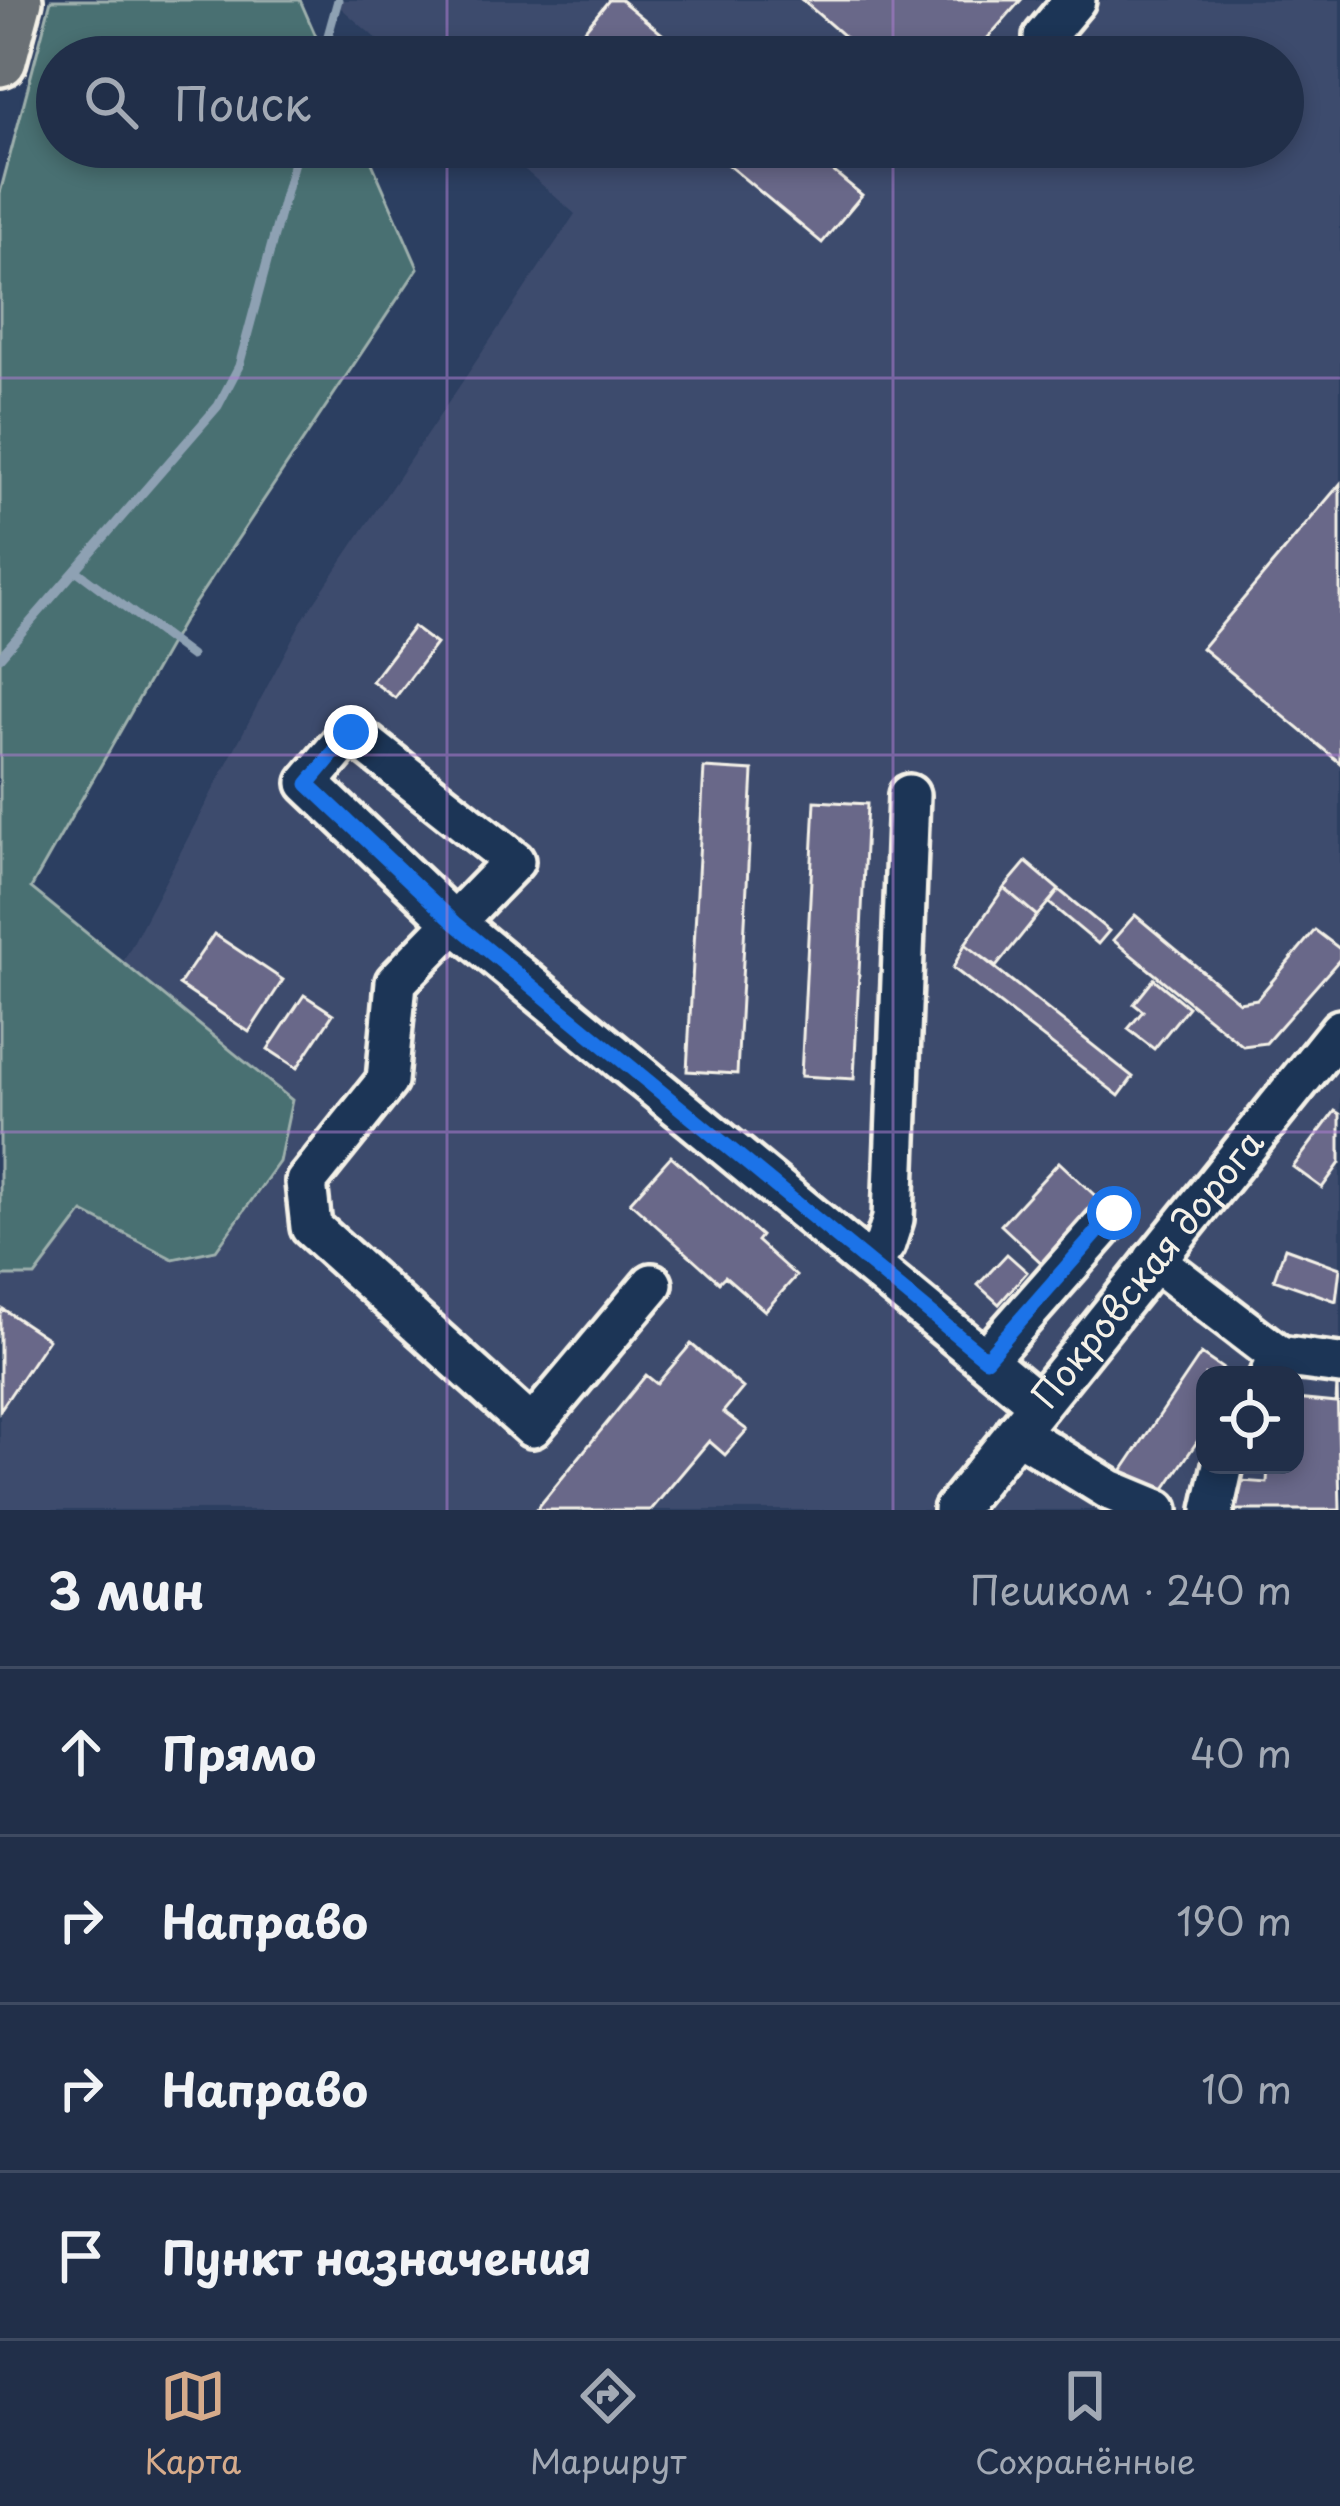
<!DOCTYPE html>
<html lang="ru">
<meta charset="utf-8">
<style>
:root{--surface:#212f49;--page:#2d3b53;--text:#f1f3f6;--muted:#a2a9b4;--line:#3e4a61;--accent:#d6ab8b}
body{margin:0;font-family:"Playpen Sans",sans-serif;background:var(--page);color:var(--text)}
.controls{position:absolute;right:36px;bottom:36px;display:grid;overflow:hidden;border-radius:24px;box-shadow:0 6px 18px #0003}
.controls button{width:108px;height:108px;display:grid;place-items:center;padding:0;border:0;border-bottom:3px solid var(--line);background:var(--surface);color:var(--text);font:60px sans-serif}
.stop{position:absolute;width:36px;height:36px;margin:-27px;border:9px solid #1a73e8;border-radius:50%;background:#fff}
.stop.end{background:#1a73e8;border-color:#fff;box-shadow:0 3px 12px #0008}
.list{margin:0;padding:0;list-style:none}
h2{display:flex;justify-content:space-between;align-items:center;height:156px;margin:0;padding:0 48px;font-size:51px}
h2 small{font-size:39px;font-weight:400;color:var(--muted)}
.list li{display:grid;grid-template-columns:78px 1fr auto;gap:36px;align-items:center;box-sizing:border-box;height:168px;padding:0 48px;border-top:3px solid var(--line)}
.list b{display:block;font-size:45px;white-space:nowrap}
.list em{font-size:39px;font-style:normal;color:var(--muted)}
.icon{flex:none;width:66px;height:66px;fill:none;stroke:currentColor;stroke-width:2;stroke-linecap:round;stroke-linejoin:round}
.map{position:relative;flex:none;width:1340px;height:1510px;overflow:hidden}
.search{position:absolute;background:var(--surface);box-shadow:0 6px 18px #0003;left:36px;right:36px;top:36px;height:132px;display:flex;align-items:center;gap:30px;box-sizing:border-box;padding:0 42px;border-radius:66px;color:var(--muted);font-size:45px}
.sheet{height:828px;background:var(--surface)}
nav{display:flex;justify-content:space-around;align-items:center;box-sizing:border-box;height:168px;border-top:3px solid var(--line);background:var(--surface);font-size:33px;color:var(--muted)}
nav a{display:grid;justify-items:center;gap:6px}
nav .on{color:var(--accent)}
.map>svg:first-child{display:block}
</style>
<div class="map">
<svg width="1340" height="1510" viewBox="0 0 1340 1510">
<rect width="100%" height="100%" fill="#2c3f61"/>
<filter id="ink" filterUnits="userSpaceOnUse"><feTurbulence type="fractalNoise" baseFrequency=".00833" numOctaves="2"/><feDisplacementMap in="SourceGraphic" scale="24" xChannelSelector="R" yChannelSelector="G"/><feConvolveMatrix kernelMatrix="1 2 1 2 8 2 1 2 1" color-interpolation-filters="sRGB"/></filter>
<g filter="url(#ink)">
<path fill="#3e4b6d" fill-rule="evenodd" d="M 332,0 L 1340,0 L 1340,1510 L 0,1510 L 0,1197 L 301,622 L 575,214 L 499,147 L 1283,147 L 1283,57 L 397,57 ZM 1205,1375 L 1295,1375 L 1295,1465 L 1205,1465 Z"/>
<path fill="#496f72" stroke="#9eb0ad" stroke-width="3" d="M 51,0 L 300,0 L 325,57 L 57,57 L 57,147 L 365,147 L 418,268 L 183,621 L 31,888 L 292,1100 L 279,1162 L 216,1250 L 173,1259 L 83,1212 L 35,1276 L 0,1276 L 0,193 Z"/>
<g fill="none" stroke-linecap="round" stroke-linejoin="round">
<path stroke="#8ea1b3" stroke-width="9" d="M 322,57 L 338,0
M 77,571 L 191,656
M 0,657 L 218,406 L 239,366 L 298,147"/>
</g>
<path fill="#696789" stroke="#f4f1e8" stroke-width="3" d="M 609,0 L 621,0 L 690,57 L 591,57 L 574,43 Z
M 802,0 L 1021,0 L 971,57 L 868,57 Z
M 733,147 L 804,147 L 862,195 L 822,243 L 722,160 Z
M 1340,484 L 1340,763 L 1202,648 Z
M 413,627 L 436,644 L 395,698 L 372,681 Z
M 704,768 L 753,771 L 737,1074 L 687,1071 Z
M 815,801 L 867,804 L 854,1079 L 801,1076 Z
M 1026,862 L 1059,890 L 1037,916 L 1004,888 Z
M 1004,888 L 1037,916 L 996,967 L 965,944 Z
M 1059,890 L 1109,931 L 1098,944 L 1049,903 Z
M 1135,915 L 1239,1002 L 1257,999 L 1315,930 L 1340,949 L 1340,959 L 1266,1043 L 1243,1046 L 1113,940 Z
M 214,934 L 283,980 L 249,1032 L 179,985 Z
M 965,944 L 1133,1077 L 1119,1096 L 953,968 Z
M 1154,979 L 1188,1007 L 1154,1049 L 1128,1029 L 1143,1011 L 1134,1004 Z
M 304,995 L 333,1014 L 297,1068 L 268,1049 Z
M 1335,1111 L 1340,1114 L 1340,1163 L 1322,1188 L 1293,1167 Z
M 671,1156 L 761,1236 L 757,1241 L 796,1276 L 765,1311 L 725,1276 L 719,1282 L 630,1202 Z
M 1059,1162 L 1104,1204 L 1046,1267 L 1001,1225 Z
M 1285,1248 L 1340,1268 L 1336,1301 L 1274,1279 Z
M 1007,1254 L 1027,1272 L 999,1304 L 978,1285 Z
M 3,1309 L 48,1339 L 0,1410 L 0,1313 Z
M 691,1344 L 743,1388 L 723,1412 L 747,1430 L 725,1455 L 709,1441 L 651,1510 L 536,1510 L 646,1375 L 657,1384 Z
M 1201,1354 L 1232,1375 L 1205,1375 L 1205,1430 L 1160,1496 L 1122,1471 Z
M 1337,1384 L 1340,1510 L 1226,1510 L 1228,1480 L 1267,1483 L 1268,1465 L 1295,1465 L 1295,1399 L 1336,1403 Z"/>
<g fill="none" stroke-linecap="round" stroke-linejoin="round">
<g stroke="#f4f1e8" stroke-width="48">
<g id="minor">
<path d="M 1044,37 L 1075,0"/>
<path d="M 1154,1260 L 1279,1356"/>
<path d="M 870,1263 L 885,1244 L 893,1219 L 909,795"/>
<path d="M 652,1284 L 532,1427 L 311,1227 L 306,1182 L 387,1081 L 396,982 L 514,861 L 351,732 L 308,783 L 455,923 L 1039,1404"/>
<path d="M 986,1359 L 1115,1213"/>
<path d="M 1270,1375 L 1279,1356 L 1340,1364"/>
<path d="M 1016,1432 L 1110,1490 L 1158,1510"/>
<path id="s1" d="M 954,1510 L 1340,1030"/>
<path d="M 1213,1510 L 1223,1465"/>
</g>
</g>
<g stroke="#f4f1e8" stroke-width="60">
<path id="major" d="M 0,60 L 16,0"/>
</g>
<use href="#minor" stroke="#1d3557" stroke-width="39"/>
<use href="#major" stroke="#6a7074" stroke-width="51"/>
</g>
</g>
<g fill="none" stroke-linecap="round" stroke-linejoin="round" filter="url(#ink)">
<path stroke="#1a73e8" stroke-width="15" d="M 351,732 L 308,784 L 455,923 L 986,1359 L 1114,1213"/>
</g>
<path fill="none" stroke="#ab7bcf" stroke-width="3" stroke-opacity="0.55" d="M 447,0 L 447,57M 893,0 L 893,57M 447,147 L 447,1510M 893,147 L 893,1510M 0,378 L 1340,378M 0,755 L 1340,755M 0,1132 L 1340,1132"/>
<g text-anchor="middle" stroke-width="9" stroke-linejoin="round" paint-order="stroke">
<g font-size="36" fill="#f4f1e8" stroke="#1d3557">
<text dy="13" stroke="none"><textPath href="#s1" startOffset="309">Покровская дорога</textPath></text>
</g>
</g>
</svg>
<div class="controls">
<button><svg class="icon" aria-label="locate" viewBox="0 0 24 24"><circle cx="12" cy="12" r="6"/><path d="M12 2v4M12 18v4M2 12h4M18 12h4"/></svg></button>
</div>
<div class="stop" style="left:1114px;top:1213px"></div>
<div class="stop end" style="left:351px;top:732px"></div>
<div class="search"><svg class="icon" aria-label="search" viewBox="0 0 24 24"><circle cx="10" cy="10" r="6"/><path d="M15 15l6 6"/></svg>Поиск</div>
</div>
<section class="sheet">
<h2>3 мин<small>Пешком · 240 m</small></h2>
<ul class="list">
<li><svg class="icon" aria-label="ahead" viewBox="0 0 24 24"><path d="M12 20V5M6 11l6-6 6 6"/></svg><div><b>Прямо</b></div><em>40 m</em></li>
<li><svg class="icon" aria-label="right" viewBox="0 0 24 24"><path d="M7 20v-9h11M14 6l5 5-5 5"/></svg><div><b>Направо</b></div><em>190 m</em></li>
<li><svg class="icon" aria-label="right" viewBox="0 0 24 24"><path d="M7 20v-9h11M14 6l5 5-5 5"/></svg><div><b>Направо</b></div><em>10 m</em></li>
<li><svg class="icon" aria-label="arrive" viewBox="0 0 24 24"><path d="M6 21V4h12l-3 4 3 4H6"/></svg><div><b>Пункт назначения</b></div></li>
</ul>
</section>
<nav>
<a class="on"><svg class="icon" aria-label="map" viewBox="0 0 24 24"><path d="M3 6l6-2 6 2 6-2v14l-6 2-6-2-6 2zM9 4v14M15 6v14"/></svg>Карта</a>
<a><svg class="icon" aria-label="directions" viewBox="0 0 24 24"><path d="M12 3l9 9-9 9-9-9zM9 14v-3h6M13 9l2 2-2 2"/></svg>Маршрут</a>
<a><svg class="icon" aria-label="saved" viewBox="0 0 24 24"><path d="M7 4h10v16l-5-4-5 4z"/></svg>Сохранённые</a>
</nav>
